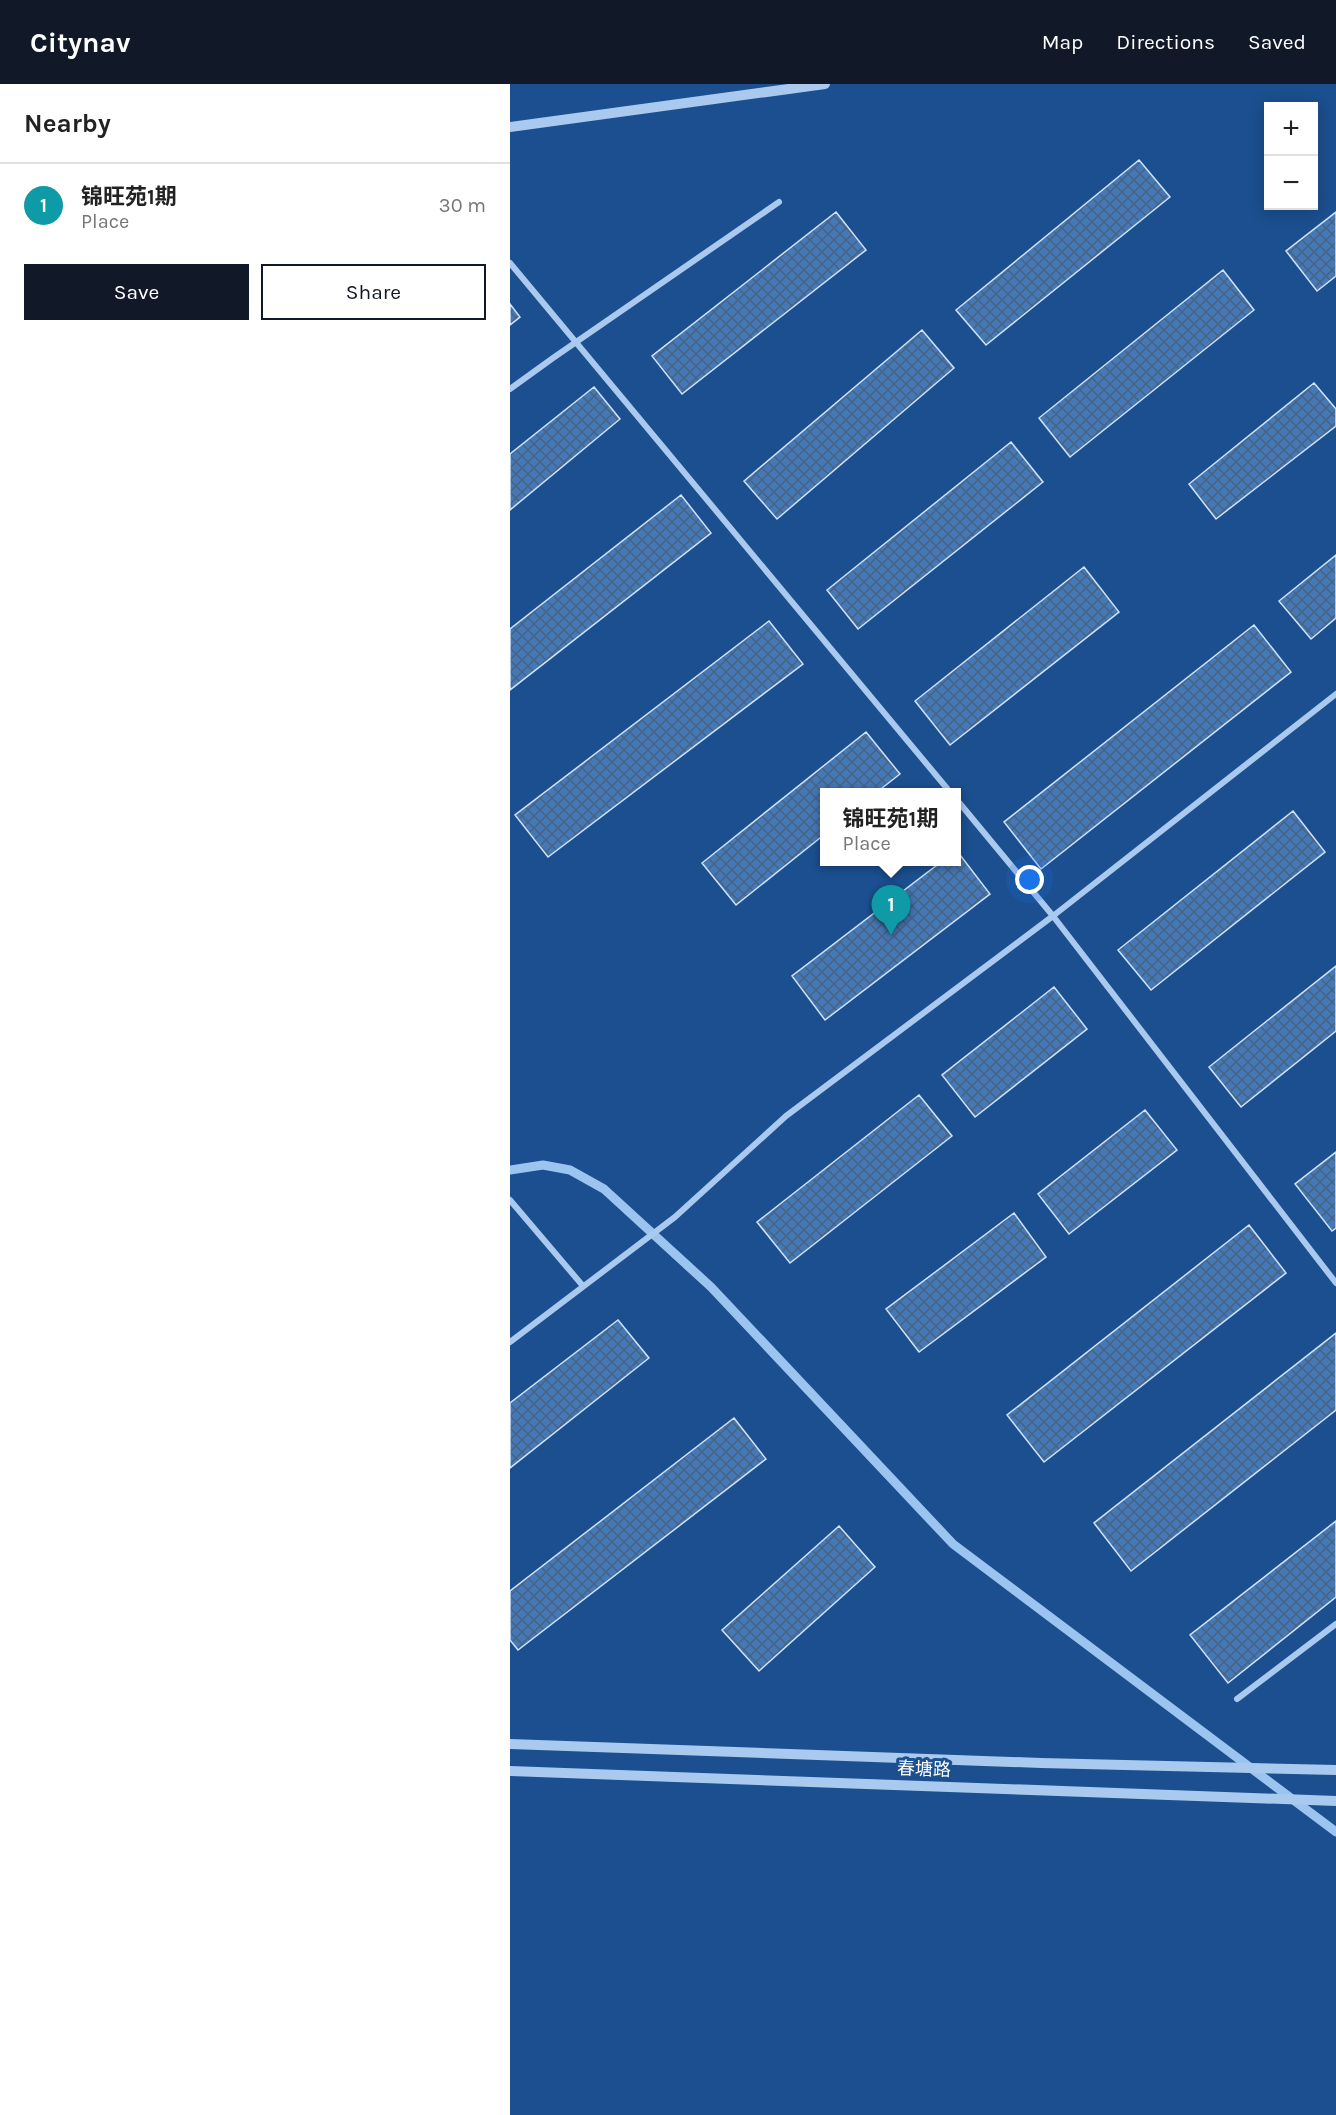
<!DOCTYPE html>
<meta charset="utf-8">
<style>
:root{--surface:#fff;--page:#f6f6f6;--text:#222;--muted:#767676;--line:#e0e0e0;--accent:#111827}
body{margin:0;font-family:Karla,"Noto Sans SC",sans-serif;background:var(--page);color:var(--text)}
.controls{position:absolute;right:18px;top:18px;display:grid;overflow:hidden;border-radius:0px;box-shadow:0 3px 15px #0003}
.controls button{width:54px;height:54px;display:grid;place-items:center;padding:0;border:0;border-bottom:2px solid var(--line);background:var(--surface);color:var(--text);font:30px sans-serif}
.you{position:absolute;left:520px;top:796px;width:21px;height:21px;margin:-15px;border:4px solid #fff;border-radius:50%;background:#1a73e8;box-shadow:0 0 0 9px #1a73e833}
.badge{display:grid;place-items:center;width:39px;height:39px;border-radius:50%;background:var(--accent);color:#fff;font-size:20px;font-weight:700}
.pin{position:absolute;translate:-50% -50px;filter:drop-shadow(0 2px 3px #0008)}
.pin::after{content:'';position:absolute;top:32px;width:21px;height:18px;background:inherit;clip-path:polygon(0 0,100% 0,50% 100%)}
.popup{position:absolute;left:310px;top:704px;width:141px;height:78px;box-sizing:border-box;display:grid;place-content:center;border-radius:0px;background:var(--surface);filter:drop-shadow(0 2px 4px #0005);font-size:20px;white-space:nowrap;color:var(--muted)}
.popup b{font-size:22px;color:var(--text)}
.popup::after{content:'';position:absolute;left:50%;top:100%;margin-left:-12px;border:12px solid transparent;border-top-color:var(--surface)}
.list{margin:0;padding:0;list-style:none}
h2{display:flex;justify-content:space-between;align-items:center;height:78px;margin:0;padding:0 24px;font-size:26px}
h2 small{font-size:20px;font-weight:400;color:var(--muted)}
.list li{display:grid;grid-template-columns:39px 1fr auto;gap:18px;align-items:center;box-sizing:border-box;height:84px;padding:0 24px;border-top:2px solid var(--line)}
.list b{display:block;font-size:22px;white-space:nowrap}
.list p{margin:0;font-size:20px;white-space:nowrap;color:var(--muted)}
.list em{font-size:20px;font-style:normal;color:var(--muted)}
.actions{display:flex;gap:12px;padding:18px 24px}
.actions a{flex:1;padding:14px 0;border:2px solid var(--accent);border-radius:0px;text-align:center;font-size:21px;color:var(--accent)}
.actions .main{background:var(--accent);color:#fff}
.map{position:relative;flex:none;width:826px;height:2031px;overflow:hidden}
header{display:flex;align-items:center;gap:36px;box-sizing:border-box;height:84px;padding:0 30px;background:var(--accent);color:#fff}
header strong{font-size:28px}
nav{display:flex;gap:33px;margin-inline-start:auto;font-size:21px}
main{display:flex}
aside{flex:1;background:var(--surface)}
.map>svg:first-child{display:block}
</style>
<header>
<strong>Citynav</strong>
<nav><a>Map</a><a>Directions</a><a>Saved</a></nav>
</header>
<main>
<aside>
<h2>Nearby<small></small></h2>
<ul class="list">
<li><span class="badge" style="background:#0f9aa8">1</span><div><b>锦旺苑1期</b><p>Place</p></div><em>30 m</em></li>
</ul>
<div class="actions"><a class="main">Save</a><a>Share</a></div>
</aside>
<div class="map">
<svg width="826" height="2031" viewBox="0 0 826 2031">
<defs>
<pattern id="building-cross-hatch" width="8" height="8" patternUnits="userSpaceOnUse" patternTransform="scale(1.5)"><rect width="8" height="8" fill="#4478b7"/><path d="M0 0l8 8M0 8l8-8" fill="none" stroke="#486282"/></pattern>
</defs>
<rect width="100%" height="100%" fill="#1b4f8f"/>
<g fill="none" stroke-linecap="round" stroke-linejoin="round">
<path stroke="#9cc4f0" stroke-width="9" d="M 0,1086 L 33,1081 L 60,1086 L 94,1105 L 201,1203 L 443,1460 L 826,1748"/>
</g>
<path fill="url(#building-cross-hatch)" stroke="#cfe3fa" stroke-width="1.5" d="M 629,76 L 660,113 L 476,261 L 446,226 Z
M 326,128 L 356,166 L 172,310 L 142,272 Z
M 826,128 L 826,192 L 807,207 L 776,167 Z
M 713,186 L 744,226 L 560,373 L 529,334 Z
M 0,220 L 10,233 L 0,241 Z
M 412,246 L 444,284 L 267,435 L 234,397 Z
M 804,299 L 826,325 L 826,342 L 706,435 L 679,400 Z
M 84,303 L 110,335 L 0,426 L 0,370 Z
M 501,358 L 533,398 L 348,545 L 317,506 Z
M 171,411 L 201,449 L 0,606 L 0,545 Z
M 826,471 L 826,534 L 801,555 L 769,517 Z
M 574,483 L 609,528 L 440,661 L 405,617 Z
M 259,537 L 293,580 L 38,773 L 5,731 Z
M 744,541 L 781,588 L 531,785 L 494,738 Z
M 356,648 L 390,690 L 367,708 L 315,708 L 315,750 L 226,821 L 192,779 Z
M 783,727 L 815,768 L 641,906 L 608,866 Z
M 447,767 L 480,810 L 315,936 L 282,892 L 431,778 L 447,778 Z
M 826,882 L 826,947 L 731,1023 L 699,983 Z
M 544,903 L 577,945 L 465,1033 L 432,991 Z
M 409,1011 L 442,1052 L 280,1179 L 247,1138 Z
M 635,1026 L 667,1066 L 559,1150 L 528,1110 Z
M 826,1068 L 826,1144 L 822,1147 L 785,1100 Z
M 504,1129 L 536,1173 L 409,1268 L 376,1225 Z
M 739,1141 L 776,1189 L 534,1378 L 497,1331 Z
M 108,1236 L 139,1274 L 0,1384 L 0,1319 Z
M 826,1249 L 826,1326 L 621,1487 L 584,1439 Z
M 224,1334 L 256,1375 L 8,1566 L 0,1556 L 0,1507 Z
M 826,1437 L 826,1513 L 718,1599 L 680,1551 Z
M 329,1442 L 365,1483 L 249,1587 L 212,1546 Z"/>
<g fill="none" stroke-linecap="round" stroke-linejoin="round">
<path stroke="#a9c9ee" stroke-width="6" d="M 0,179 L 440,708
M 0,305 L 43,274 L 269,118
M 447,716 L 543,832 L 826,1199
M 0,1116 L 73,1202
M 0,1258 L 165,1133 L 276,1032 L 543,832 L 826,610
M 727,1615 L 826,1540"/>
<path stroke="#a9c9ee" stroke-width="10" d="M 0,43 L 315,0
M 0,1660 L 531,1679 L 826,1686
M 0,1687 L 826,1717"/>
</g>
<g text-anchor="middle" stroke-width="6" stroke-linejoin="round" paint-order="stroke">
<g font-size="18" fill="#fff" stroke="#1b4f8f">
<text transform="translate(414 1685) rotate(2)" y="6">春塘路</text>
</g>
</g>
</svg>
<div class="controls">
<button>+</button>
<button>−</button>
</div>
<div class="you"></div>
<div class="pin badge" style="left:381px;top:851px;background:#0f9aa8">1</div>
<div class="popup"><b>锦旺苑1期</b>Place</div>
</div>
</main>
